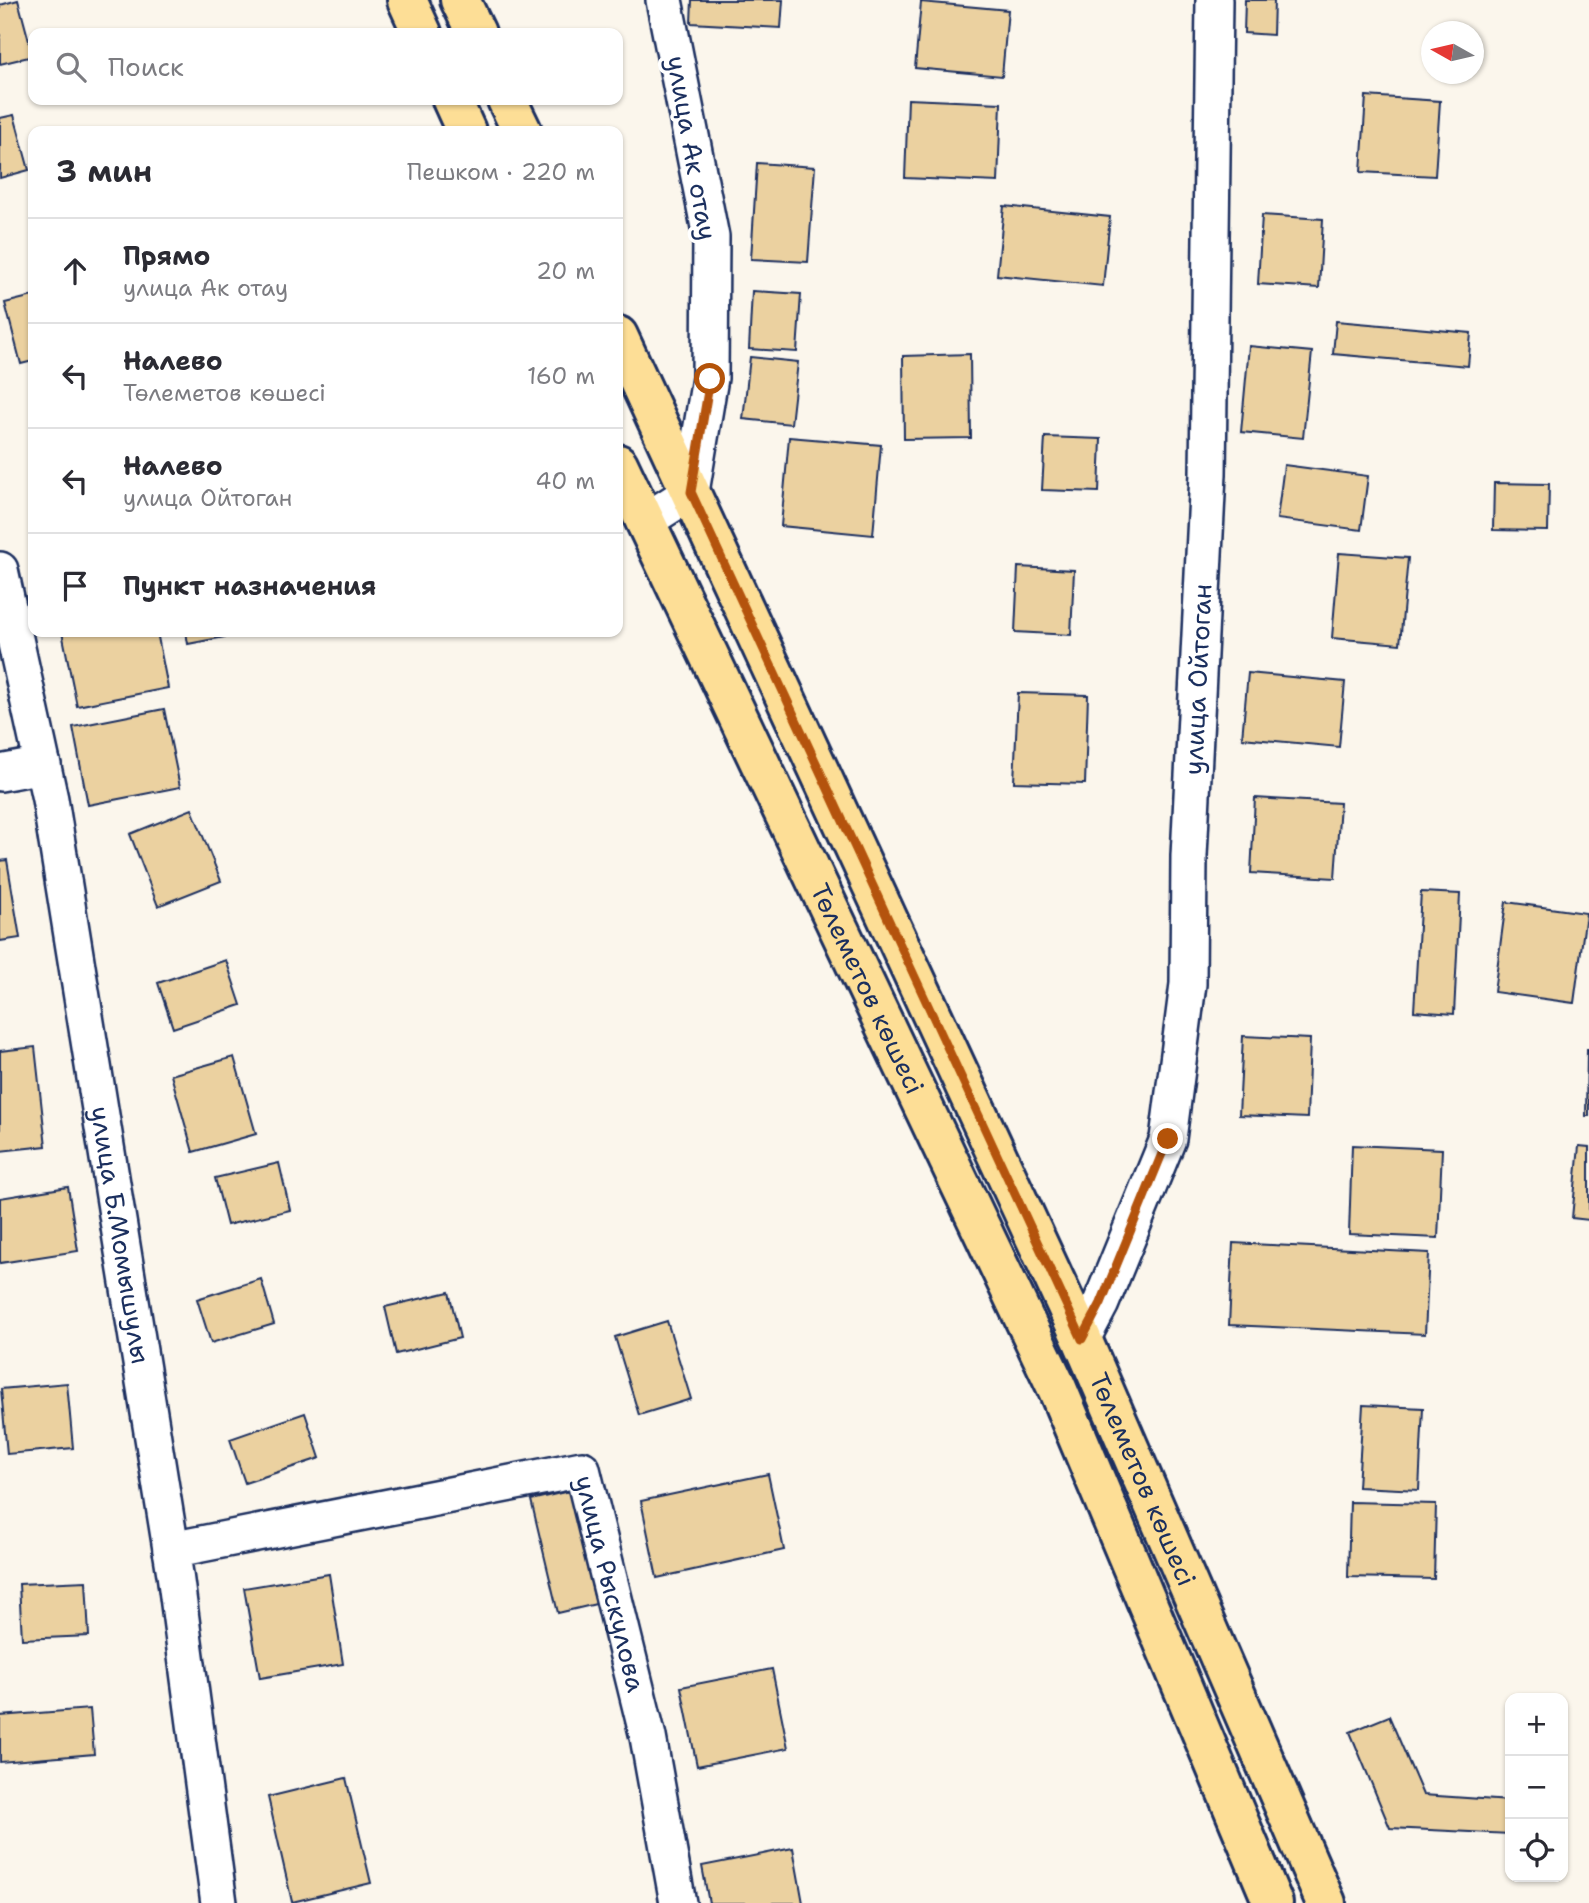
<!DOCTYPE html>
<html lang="ru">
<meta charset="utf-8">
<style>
:root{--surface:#fff;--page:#f2f2f3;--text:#2b2b33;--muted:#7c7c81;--line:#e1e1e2}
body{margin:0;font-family:"Shantell Sans",sans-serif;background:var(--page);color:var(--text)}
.controls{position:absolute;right:21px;bottom:21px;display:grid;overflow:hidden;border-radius:14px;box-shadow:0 2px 5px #0004}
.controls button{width:63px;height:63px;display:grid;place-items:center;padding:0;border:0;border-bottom:2px solid var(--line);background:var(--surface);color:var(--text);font:35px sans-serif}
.compass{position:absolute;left:1421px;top:21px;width:63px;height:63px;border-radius:50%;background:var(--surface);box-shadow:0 2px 5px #0004;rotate:278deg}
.stop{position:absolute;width:21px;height:21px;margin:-16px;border:5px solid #b45309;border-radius:50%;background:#fff}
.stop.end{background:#b45309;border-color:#fff;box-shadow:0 2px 7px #0008}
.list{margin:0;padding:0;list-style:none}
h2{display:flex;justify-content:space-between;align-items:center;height:91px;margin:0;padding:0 28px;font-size:30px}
h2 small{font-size:23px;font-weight:400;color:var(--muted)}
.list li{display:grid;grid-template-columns:46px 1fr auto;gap:21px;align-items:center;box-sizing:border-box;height:105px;padding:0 28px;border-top:2px solid var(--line)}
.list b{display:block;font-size:26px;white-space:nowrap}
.list p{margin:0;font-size:23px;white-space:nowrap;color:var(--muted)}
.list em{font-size:23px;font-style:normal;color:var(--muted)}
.icon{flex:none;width:38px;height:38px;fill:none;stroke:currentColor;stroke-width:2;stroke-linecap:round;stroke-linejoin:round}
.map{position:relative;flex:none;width:1589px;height:1903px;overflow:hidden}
.search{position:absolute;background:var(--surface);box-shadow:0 2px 5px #0004;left:28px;top:28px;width:595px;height:77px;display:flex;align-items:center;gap:18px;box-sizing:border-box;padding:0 24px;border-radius:14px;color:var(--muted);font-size:26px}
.panel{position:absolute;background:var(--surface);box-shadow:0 2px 5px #0004;left:28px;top:126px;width:595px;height:511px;border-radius:14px}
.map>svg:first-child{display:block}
</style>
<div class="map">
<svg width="1589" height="1903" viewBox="0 0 1589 1903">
<rect width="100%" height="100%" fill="#fbf6ec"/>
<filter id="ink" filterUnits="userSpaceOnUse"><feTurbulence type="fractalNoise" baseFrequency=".0143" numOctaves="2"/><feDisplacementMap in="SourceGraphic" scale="14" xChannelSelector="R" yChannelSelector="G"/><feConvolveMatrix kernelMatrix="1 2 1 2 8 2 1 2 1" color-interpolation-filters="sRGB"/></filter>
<g filter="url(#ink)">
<path fill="#ebd1a0" stroke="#1b2f5e" stroke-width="2" d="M 18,0 L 33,56 L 0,64 L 0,5 Z
M 692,0 L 783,0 L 781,28 L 691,23 Z
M 1245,0 L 1274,0 L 1273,35 L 1244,33 Z
M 921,2 L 1008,10 L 1002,76 L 915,68 Z
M 1366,96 L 1440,101 L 1435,176 L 1361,172 Z
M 908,99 L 1001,103 L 998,182 L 905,178 Z
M 14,115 L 29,170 L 0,178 L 0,118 Z
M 757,163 L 815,167 L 808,262 L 751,259 Z
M 1004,206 L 1110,217 L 1103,286 L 997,275 Z
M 1262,215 L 1323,219 L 1319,288 L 1258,284 Z
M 752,291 L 801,294 L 797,352 L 749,349 Z
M 33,296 L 33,361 L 21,364 L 5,303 Z
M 1336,321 L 1471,333 L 1468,366 L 1333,354 Z
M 1249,346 L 1312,352 L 1303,438 L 1241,432 Z
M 970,354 L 971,438 L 904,439 L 903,356 Z
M 750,357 L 798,362 L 791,424 L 743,419 Z
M 789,437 L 881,445 L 873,535 L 781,526 Z
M 1045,437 L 1101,439 L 1099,492 L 1042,490 Z
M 1284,465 L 1368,476 L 1361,530 L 1277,519 Z
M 1494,483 L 1549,484 L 1548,531 L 1493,530 Z
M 1339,553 L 1408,558 L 1400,644 L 1332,638 Z
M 1018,567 L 1074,570 L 1071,635 L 1015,632 Z
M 62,632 L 157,632 L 168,688 L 77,706 Z
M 186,632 L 250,632 L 188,644 Z
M 1248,673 L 1345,682 L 1339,747 L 1242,738 Z
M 1018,693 L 1088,695 L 1085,784 L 1014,782 Z
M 164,709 L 180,787 L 88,805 L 73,727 Z
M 1255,798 L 1340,803 L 1335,878 L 1251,873 Z
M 192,809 L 221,881 L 158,906 L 130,834 Z
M 7,860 L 20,938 L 0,941 L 0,861 Z
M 1421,892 L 1460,894 L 1454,1014 L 1414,1011 Z
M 1506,902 L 1586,913 L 1574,1003 L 1494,992 Z
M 226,960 L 241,1005 L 173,1028 L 158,983 Z
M 1243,1036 L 1310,1039 L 1307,1118 L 1239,1115 Z
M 35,1047 L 46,1146 L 0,1151 L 0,1051 Z
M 1587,1049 L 1589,1049 L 1589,1116 L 1586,1116 Z
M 234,1057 L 256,1134 L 193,1152 L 171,1075 Z
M 1352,1145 L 1442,1149 L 1438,1238 L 1349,1234 Z
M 1579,1146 L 1589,1147 L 1589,1220 L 1572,1218 Z
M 279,1163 L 290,1210 L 227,1225 L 215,1178 Z
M 68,1187 L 78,1251 L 0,1263 L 0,1198 Z
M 1233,1243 L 1429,1253 L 1425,1334 L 1229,1325 Z
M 261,1279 L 274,1324 L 211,1343 L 197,1299 Z
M 449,1292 L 460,1338 L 396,1354 L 385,1307 Z
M 667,1321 L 691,1399 L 639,1415 L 615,1337 Z
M 67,1383 L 73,1448 L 7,1454 L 1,1389 Z
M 1363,1405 L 1423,1408 L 1419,1490 L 1358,1487 Z
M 305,1413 L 320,1458 L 245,1483 L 230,1439 Z
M 768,1474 L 784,1550 L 657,1578 L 641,1501 Z
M 569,1491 L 596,1604 L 558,1613 L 531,1500 Z
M 1350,1502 L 1436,1504 L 1434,1579 L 1348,1577 Z
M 329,1574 L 343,1664 L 260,1678 L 244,1588 Z
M 86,1581 L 89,1636 L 22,1639 L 19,1584 Z
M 772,1669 L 788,1748 L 697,1766 L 681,1687 Z
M 90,1709 L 94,1754 L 0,1762 L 0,1716 Z
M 1389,1716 L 1423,1795 L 1510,1801 L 1510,1834 L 1390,1828 L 1350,1732 Z
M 346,1778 L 371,1883 L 292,1902 L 268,1797 Z
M 793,1848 L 803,1903 L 709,1903 L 702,1866 Z"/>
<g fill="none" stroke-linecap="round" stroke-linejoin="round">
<g stroke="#1b2f5e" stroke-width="40">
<g id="street">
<path d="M 644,522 L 691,492 L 710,378 L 711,237 L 664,0"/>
<path id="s1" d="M 0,570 L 50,799 L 175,1574 L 219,1903"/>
<path d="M 0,773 L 43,765"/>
<path id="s2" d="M 1082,1339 L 1101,1303 L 1168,1139 L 1188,984 L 1189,856 L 1208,474 L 1214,0"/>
<path id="s3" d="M 171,1550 L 582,1469 L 648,1737 L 678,1903"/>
</g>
</g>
<g stroke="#1b2f5e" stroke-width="44">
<g id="primary">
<path d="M 407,0 L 422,33"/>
<path d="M 460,0 L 476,33"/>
<path d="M 452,100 L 466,131"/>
<path d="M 507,100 L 522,131"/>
<path id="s4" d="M 618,336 L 1082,1339 L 1326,1903"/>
<path id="s5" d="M 618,464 L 1057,1388 L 1273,1903"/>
</g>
</g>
<use href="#street" stroke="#fff" stroke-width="35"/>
<use href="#primary" stroke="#fdde96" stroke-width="38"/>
</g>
</g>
<g fill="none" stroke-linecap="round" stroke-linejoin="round" filter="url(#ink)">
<path stroke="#b45309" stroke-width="9" d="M 710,379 L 691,492 L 1082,1339 L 1101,1303 L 1168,1139"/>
</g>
<g text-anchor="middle" stroke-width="7" stroke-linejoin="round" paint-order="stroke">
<g font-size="26" fill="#1b2f5e" stroke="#fff">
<text transform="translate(692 148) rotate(80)" y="9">улица Ак отау</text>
<text dy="9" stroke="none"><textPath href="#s2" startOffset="679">улица Ойтоган</textPath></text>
<text dy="9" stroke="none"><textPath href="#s5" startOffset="581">Төлеметов көшесі</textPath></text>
<text dy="9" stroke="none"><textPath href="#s1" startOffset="676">улица Б.Момышулы</textPath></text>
<text dy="9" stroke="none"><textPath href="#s4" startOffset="1258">Төлеметов көшесі</textPath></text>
<text dy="9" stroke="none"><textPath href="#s3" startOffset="537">улица Рыскулова</textPath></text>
</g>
</g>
</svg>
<div class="controls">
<button>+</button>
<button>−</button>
<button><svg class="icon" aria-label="locate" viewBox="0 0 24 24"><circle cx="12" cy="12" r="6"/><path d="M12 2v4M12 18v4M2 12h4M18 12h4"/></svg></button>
</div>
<svg class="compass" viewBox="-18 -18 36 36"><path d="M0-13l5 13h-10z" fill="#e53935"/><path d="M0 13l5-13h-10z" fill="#7c7c81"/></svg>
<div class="stop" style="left:710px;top:379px"></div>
<div class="stop end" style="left:1168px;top:1139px"></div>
<div class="search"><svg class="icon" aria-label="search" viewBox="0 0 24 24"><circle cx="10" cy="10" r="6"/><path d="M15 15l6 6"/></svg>Поиск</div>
<section class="panel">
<h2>3 мин<small>Пешком · 220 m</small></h2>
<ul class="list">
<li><svg class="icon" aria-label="ahead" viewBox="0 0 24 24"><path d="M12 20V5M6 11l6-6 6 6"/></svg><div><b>Прямо</b><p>улица Ак отау</p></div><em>20 m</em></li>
<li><svg class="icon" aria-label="left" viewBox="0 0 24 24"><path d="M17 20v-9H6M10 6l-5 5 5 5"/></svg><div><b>Налево</b><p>Төлеметов көшесі</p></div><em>160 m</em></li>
<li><svg class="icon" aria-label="left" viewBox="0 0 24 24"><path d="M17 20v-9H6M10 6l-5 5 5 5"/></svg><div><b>Налево</b><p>улица Ойтоган</p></div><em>40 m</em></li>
<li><svg class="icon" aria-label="arrive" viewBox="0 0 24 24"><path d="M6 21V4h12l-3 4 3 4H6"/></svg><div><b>Пункт назначения</b></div></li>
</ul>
</section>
</div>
